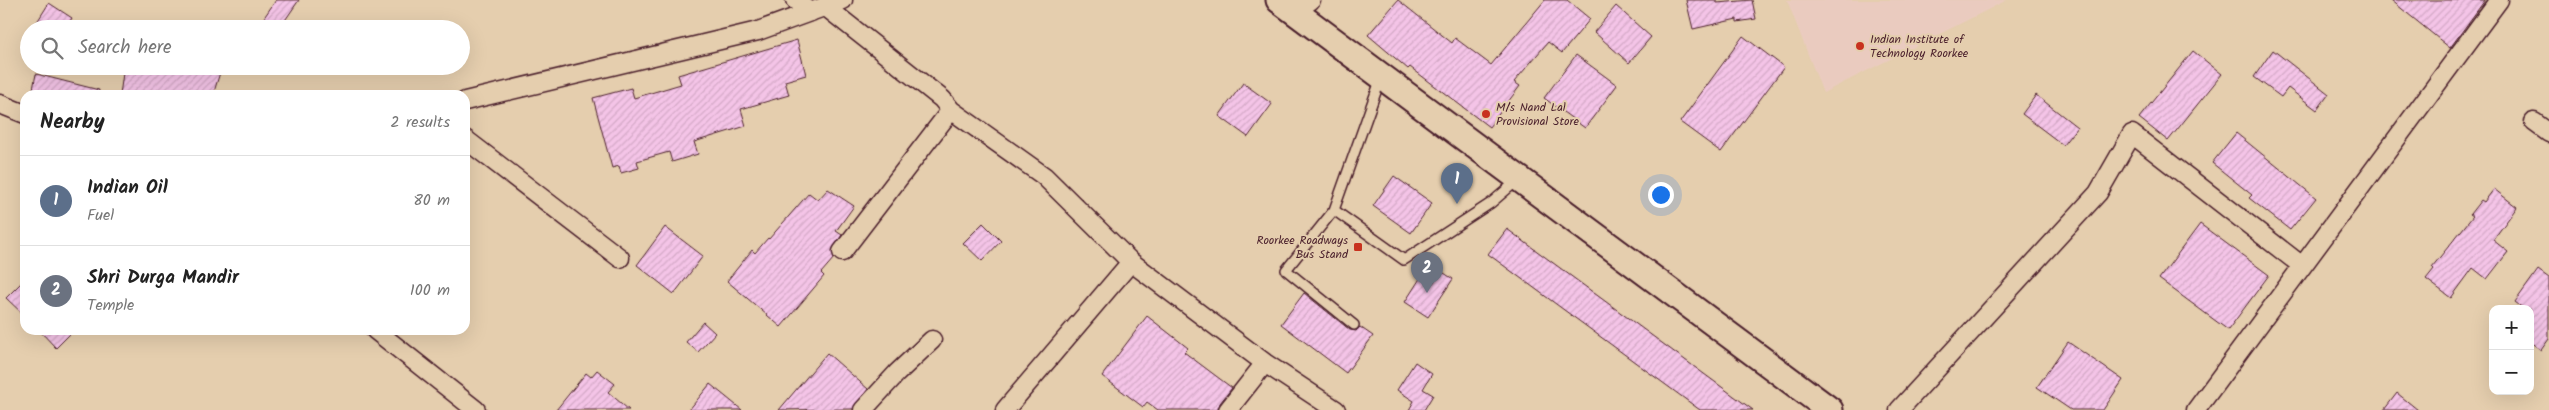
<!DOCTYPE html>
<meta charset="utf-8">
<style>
:root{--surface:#fff;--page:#f6f6f6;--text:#222;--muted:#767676;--line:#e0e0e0;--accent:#c8321e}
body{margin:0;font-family:Kalam,sans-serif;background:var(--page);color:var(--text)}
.controls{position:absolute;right:15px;bottom:15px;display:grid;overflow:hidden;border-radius:10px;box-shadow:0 5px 20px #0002}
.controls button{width:45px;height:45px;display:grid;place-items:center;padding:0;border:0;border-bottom:1px solid var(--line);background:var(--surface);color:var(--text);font:25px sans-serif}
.you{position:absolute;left:1660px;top:194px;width:18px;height:18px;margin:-12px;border:4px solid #fff;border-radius:50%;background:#1a73e8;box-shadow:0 0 0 8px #1a73e833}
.badge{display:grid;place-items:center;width:32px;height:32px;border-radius:50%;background:var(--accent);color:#fff;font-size:16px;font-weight:700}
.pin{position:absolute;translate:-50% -41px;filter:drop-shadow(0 1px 2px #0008)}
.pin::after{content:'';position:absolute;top:26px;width:18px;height:15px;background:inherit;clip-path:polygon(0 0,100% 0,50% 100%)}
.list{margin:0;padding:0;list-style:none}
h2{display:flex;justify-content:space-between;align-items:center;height:65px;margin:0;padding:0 20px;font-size:21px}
h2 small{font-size:16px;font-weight:400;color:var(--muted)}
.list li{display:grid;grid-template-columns:32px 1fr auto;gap:15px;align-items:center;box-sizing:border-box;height:90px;padding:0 20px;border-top:1px solid var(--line)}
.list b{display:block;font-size:19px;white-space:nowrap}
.list p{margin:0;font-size:16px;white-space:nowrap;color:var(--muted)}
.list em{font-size:16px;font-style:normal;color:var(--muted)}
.icon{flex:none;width:28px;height:28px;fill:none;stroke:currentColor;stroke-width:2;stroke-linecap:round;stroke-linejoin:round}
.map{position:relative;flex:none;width:2549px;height:410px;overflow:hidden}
.search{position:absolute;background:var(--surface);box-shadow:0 5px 20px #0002;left:20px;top:20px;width:450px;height:55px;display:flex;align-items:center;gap:12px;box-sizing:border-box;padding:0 18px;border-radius:28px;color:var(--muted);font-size:19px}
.panel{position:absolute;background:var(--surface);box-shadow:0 5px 20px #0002;left:20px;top:90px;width:450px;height:245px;border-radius:15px}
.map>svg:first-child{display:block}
</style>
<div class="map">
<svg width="2549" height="410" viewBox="0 0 2549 410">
<defs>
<pattern id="building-hatch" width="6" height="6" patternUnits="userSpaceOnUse" patternTransform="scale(1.25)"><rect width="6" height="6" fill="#f4c4e7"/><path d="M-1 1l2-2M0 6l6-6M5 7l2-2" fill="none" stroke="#d3a8c6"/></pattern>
</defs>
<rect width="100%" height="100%" fill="#e5ceae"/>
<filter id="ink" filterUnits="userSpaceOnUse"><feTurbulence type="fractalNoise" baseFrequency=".02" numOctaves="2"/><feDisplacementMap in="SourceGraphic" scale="10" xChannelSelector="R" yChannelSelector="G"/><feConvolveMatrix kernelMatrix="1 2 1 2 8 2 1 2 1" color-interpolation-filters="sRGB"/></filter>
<g filter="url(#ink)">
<path fill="#eacbbf" d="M 1787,0 L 2007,0 L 1823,93 Z"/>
<path fill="url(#building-hatch)" stroke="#4a1f2b" d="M 276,0 L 299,0 L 279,29 L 263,19 Z
M 1398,0 L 1452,43 L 1455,38 L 1491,65 L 1545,0 L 1567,0 L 1590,19 L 1562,53 L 1548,42 L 1514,82 L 1520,86 L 1489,127 L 1410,67 L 1408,69 L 1368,35 Z
M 1686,0 L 1716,0 L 1717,3 L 1752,0 L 1756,19 L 1737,22 L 1737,19 L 1693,29 Z
M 2391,0 L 2485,0 L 2450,48 Z
M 49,3 L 72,18 L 65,29 L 47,29 L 37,22 Z
M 1616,6 L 1651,37 L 1629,63 L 1594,32 Z
M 1743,36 L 1784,67 L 1721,152 L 1680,122 Z
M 797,40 L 806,75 L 785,81 L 789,95 L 741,109 L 746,126 L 694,142 L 698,154 L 672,162 L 669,152 L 637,161 L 639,168 L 621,173 L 619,166 L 612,168 L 593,98 L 631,88 L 634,98 L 681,84 L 678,75 Z
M 2273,50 L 2329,94 L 2317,110 L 2288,88 L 2281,97 L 2254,77 Z
M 2193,51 L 2222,74 L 2168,141 L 2139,118 Z
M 1576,55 L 1617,85 L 1585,128 L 1544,98 Z
M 124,66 L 222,66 L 213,95 L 120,95 Z
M 36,74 L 99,90 L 98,95 L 57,95 L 33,89 Z
M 1243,83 L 1272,104 L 1248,137 L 1219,116 Z
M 2036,95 L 2077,127 L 2063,145 L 2022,114 Z
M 2236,133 L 2316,198 L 2290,230 L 2249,198 L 2252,195 L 2212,163 Z
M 1394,176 L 1432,203 L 1411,233 L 1373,206 Z
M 828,189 L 854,206 L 836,231 L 842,235 L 832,250 L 834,258 L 821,273 L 824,276 L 781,327 L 727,281 L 752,250 L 755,253 L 768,238 L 769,239 L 809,193 L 818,200 Z
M 2494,189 L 2517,207 L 2493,240 L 2508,252 L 2487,279 L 2473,268 L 2451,298 L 2426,279 L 2434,269 L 2432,267 L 2473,216 L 2470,214 L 2481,200 L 2484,202 Z
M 983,223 L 1001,241 L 982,261 L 963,243 Z
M 2200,224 L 2269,275 L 2228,330 L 2159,279 Z
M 665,227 L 703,256 L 674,294 L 637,265 Z
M 1507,229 L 1753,410 L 1700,410 L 1488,254 Z
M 2538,270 L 2549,278 L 2549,339 L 2541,350 L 2530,342 L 2530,309 L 2524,309 L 2515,302 Z
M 1441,271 L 1453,279 L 1428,317 L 1405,302 L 1421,277 L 1433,283 Z
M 25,279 L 25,316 L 6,298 Z
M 1304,293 L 1350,330 L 1356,331 L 1360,327 L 1373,336 L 1346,373 L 1281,324 Z
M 1147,316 L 1188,348 L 1184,352 L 1232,388 L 1220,403 L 1218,410 L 1158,410 L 1147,402 L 1143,407 L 1102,376 Z
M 703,322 L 715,333 L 698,352 L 686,342 Z
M 39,330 L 74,330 L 56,348 Z
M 2068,342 L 2123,380 L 2103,410 L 2071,410 L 2037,387 Z
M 827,353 L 868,389 L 853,409 L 779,410 Z
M 1415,362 L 1432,374 L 1423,389 L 1433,395 L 1424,410 L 1409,410 L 1414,401 L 1397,390 Z
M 597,370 L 615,384 L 608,392 L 629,410 L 556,410 L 586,373 L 591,377 Z
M 710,384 L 742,410 L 689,410 Z
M 2397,393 L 2418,410 L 2384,410 Z"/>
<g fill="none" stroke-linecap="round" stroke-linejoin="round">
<g stroke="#4a1f2b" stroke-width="12">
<path id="service" d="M 1334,210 L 1381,78
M 1354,325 L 1286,270 L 1334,210 L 1404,260 L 1491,203 L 1519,179"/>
</g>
<g stroke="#4a1f2b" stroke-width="21">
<path id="minor" d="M 795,0 L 811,12
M 826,7 L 942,99 L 951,110 L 1044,176 L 1131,262 L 1265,363 L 1336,410
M 1295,12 L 1311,0
M 465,101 L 758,31 L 843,0
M 0,104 L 25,114
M 2534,122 L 2549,133
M 465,139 L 620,258
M 842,252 L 951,110
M 375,330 L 476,410
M 863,410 L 897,373 L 932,340
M 1005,410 L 1131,262
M 1228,410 L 1265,363
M 1899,410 L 2098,193 L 2132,134 L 2301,265
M 2196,410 L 2499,0"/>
</g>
<g stroke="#4a1f2b" stroke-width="29">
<path id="secondary" d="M 1279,0 L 1830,410"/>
</g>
<use href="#service" stroke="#e5ceae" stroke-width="9"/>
<use href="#minor" stroke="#e5ceae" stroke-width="18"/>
<use href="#secondary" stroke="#e5ceae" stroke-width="25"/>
</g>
</g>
<g fill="#c8321e" stroke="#e5ceae" stroke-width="2">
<circle cx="1860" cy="46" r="5"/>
<circle cx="1486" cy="114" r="5"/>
<rect x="1353" y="242" width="10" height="10" rx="2.5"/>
</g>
<g text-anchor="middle" stroke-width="4" stroke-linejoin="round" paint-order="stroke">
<g font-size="12" fill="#4a1f2b" stroke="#e5ceae" text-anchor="start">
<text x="1870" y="43">Indian Institute of<tspan x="1870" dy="14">Technology Roorkee</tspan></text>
<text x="1496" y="111">M/s Nand Lal<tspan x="1496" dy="14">Provisional Store</tspan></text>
<text x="1348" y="244" text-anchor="end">Roorkee Roadways<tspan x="1348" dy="14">Bus Stand</tspan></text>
</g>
</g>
</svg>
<div class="controls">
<button>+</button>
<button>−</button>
</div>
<div class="you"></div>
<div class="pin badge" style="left:1457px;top:204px;background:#5c6f8a">1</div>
<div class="pin badge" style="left:1427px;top:293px;background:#6b7280">2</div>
<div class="search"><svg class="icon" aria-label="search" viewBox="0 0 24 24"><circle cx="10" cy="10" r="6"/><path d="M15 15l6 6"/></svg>Search here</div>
<section class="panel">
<h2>Nearby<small>2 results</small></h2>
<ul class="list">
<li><span class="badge" style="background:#5c6f8a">1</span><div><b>Indian Oil</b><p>Fuel</p></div><em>80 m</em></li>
<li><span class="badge" style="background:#6b7280">2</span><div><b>Shri Durga Mandir</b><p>Temple</p></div><em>100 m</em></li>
</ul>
</section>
</div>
